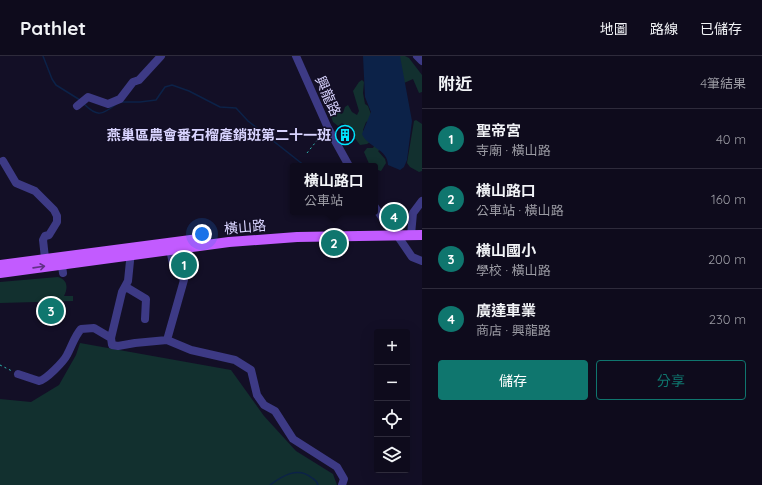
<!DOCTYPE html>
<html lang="zh-TW">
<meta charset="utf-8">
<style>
:root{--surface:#0e0b1c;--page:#171425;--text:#f1f3f6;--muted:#9b9ba3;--line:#2e2b3b;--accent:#0f766e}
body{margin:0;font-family:Quicksand,"Noto Sans TC",sans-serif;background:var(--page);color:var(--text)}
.controls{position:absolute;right:12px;bottom:12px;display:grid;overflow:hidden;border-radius:4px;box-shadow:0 4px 16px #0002}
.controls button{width:36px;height:36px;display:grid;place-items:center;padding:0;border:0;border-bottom:1px solid var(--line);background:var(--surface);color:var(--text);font:20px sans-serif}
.you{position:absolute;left:202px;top:178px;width:14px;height:14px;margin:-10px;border:3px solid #fff;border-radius:50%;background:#1a73e8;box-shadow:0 0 0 6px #1a73e833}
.badge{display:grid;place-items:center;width:26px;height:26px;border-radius:50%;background:var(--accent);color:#fff;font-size:13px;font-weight:700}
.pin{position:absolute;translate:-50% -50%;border:2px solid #fff;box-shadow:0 1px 4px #0006}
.popup{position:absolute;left:290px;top:107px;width:88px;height:52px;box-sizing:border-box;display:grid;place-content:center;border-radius:4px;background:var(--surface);filter:drop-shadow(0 1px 3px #0005);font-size:13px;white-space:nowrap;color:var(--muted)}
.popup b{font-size:15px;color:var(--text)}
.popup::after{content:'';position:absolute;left:50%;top:100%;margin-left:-8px;border:8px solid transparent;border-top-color:var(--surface)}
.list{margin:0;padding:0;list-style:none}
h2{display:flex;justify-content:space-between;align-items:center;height:52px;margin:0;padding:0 16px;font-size:17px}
h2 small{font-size:13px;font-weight:400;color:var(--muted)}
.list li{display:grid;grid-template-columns:26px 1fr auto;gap:12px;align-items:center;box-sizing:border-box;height:60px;padding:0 16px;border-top:1px solid var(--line)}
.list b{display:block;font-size:15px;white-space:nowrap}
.list p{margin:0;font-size:13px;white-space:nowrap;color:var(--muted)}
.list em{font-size:13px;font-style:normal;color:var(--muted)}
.actions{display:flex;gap:8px;padding:12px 16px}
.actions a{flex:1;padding:9px 0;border:1px solid var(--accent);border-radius:4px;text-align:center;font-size:14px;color:var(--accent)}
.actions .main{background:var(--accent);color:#fff}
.icon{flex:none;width:22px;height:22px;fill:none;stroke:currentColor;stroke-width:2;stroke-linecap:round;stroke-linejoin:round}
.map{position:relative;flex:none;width:422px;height:429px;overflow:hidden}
header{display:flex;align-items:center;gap:24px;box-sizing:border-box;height:56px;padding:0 20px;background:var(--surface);border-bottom:1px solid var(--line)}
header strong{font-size:19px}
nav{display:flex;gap:22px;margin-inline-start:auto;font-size:14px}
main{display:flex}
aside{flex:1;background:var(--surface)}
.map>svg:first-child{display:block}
</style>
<header>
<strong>Pathlet</strong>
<nav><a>地圖</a><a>路線</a><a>已儲存</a></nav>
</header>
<main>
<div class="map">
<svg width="422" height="429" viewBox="0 0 422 429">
<rect width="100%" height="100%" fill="#130f26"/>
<path fill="#12302f" d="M 397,0 L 405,0 L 409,2 L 422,19 L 422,36 L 419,37 L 413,23 L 404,27 Z
M 362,24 L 364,26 L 363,37 L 365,48 L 368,50 L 372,61 L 369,65 L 366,66 L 363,74 L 370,86 L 367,88 L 360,89 L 345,69 L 342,67 L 338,70 L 333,66 L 330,58 L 335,54 L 338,55 L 341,58 L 343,57 L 345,51 L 348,49 L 352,56 L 357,59 L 359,55 L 353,35 L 359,26 Z
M 416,64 L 422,68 L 422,115 L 419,116 L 410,111 L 407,107 L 414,65 Z
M 375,88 L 382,92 L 378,95 L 385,103 L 386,107 L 381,115 L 375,113 L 375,110 L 370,110 L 364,96 L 367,92 L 373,92 Z
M 58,221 C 68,224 68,232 64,240 L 73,240 L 73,245 L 0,247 L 0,226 Z
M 80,287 L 231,314 L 264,360 L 296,395 L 333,418 L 337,429 L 0,429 L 0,343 L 31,346 L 59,329 L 76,299 Z"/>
<path fill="#0c2248" d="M 363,0 L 400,0 L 412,65 L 407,104 L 404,111 L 400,114 L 388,109 C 388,93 367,91 362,78 L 371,56 L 365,41 Z"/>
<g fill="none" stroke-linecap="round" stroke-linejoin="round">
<path stroke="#0c2248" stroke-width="1.5" d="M 43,0 L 52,23 L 56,29 L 80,44
M 122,46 L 140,46 L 156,44 L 165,31 L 172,29 L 189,35 L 220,51 L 236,52 L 248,65 L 305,110
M 84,48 C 97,61 102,59 115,49
M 270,429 C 282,420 298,410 312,422 C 315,424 317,425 318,429"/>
<path stroke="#2fb8b0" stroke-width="1" stroke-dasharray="2 3" stroke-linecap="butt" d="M 307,97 L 323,77
M 0,309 L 12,315"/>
<path stroke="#3d3a85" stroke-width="8" d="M 296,0 L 328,72 L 349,110
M 417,0 L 422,5
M 77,50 L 88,41 L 108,48 L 120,43 L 133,26 L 139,24 L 161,0
M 3,105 L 16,127 L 35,135 L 54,154 L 57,160 L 57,166 L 49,179 L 45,180 L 43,184 L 45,202
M 375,151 L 390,173 L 397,179 L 412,201 L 422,205
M 411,179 L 413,157 L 422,145
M 131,195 L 128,225 L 122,236 L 111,282 L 112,289 L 118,290 L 135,287 L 167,284 L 191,294 L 235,304 L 251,314 L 257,339 L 264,349 L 275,355 L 293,383 L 337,411 L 344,423 L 342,429
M 61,203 L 63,217
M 126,231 L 146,243 L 145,263
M 167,284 L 184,224 L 173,208 L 169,188
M 18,318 L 39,325 C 46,324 64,305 67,299 C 72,290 74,281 81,273 L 94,272 L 111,282"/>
<path stroke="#c25bff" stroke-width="10" d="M 0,209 L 206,182
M 0,217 L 229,186 L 297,181 L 422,179"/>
</g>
<defs><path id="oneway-shaft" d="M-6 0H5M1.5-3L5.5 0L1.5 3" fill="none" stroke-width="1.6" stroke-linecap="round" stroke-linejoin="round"/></defs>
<use stroke="#623188" href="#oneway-shaft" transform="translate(39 211) rotate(-8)"/>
<defs>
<g id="building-ring" transform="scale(1)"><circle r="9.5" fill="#130f26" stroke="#00e5ff" stroke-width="1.5"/><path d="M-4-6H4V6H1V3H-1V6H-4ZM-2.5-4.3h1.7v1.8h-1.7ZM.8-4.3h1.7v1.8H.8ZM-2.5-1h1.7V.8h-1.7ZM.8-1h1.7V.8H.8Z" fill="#00e5ff"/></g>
</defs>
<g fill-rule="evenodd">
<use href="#building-ring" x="345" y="79"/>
</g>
<g text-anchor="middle" stroke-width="3" stroke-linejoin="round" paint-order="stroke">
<g font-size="14" fill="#d9d4ff" stroke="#130f26">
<text transform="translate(328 40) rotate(66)" y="5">興龍路</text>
<text transform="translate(245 171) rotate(-5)" y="5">橫山路</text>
</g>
<g font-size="14" font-weight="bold" fill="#d9d4ff" stroke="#130f26" text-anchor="end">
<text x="331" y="84">燕巢區農會番石榴產銷班第二十一班</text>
</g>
</g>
</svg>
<div class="controls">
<button>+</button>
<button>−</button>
<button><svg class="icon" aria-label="locate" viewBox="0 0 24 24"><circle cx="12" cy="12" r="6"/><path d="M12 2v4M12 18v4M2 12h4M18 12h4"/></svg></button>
<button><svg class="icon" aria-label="layers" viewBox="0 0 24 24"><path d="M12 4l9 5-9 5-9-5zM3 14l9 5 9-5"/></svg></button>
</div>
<div class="you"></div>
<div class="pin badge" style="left:184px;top:209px">1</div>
<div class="pin badge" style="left:334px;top:187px">2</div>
<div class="popup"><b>橫山路口</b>公車站</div>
<div class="pin badge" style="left:51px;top:255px">3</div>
<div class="pin badge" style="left:394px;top:161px">4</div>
</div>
<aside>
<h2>附近<small>4筆結果</small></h2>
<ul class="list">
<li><span class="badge">1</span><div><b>聖帝宮</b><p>寺廟 · 橫山路</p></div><em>40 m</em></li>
<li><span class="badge">2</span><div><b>橫山路口</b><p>公車站 · 橫山路</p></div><em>160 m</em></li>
<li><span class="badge">3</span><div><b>橫山國小</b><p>學校 · 橫山路</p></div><em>200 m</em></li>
<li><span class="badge">4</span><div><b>廣達車業</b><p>商店 · 興龍路</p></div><em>230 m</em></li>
</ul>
<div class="actions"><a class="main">儲存</a><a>分享</a></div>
</aside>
</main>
